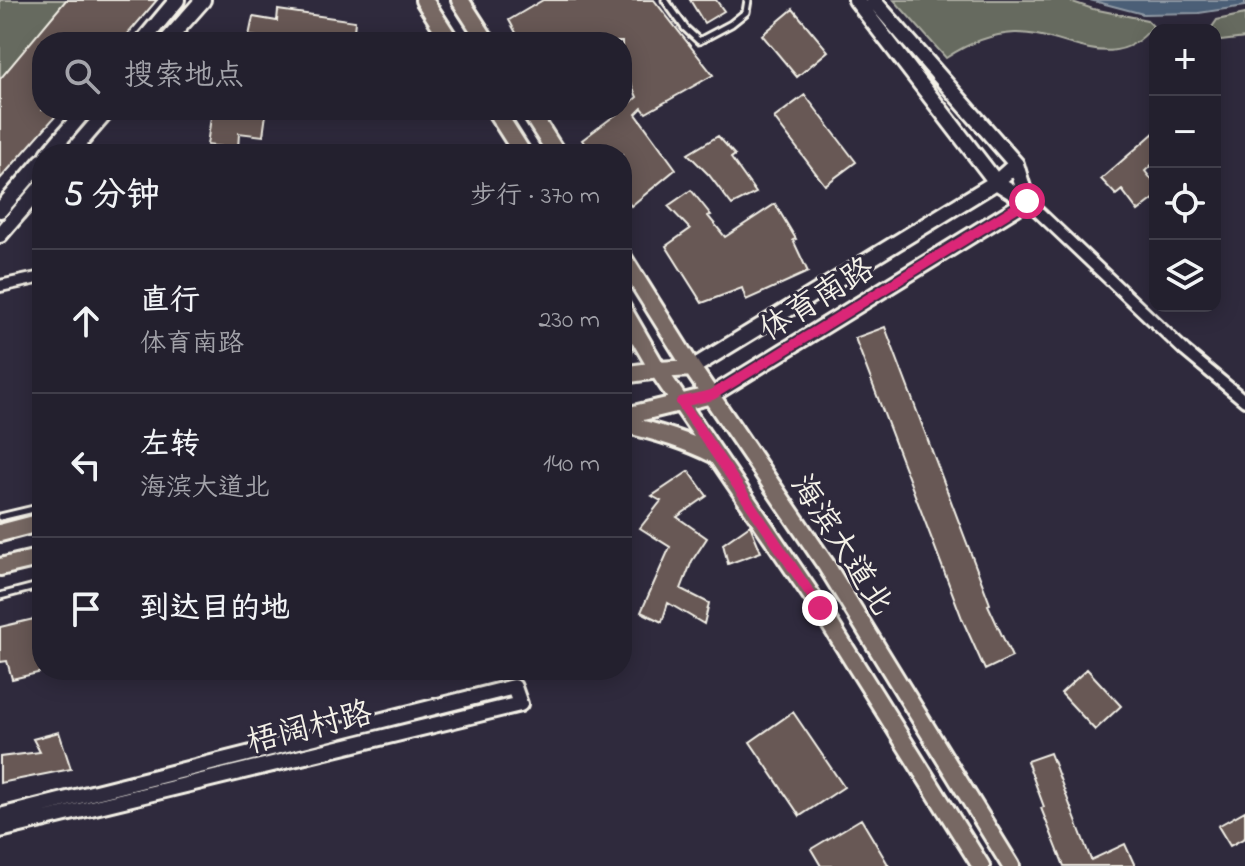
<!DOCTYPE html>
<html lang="zh">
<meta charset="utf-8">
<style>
:root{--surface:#23202e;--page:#2b2836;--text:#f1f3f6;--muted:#a3a3aa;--line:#403e4a}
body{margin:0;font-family:"Indie Flower","LXGW WenKai TC",sans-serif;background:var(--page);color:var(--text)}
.controls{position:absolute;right:24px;top:24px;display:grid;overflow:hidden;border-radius:16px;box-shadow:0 4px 20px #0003}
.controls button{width:72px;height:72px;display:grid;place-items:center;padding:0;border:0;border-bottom:2px solid var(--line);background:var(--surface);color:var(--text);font:40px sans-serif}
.stop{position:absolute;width:24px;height:24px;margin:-18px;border:6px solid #db2777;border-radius:50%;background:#fff}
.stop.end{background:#db2777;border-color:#fff;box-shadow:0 2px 8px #0008}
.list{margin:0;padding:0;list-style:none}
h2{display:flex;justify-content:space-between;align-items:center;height:104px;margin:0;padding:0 32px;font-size:34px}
h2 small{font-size:26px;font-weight:400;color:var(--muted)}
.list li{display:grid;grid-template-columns:52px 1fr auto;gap:24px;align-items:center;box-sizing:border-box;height:144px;padding:0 32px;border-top:2px solid var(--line)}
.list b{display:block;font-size:30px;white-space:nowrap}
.list p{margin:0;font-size:26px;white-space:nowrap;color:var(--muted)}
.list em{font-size:26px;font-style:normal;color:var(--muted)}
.icon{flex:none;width:44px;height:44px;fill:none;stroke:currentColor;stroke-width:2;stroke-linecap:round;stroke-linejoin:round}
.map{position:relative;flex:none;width:1245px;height:866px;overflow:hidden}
.search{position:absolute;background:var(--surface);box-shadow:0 4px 20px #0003;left:32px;top:32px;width:600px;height:88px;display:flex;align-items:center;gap:20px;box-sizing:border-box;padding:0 28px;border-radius:32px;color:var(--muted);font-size:30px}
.panel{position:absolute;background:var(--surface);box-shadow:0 4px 20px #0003;left:32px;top:144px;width:600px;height:536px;border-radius:32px}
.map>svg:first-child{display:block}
</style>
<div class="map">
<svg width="1245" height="866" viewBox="0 0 1245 866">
<rect width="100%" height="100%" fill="#2f2a3d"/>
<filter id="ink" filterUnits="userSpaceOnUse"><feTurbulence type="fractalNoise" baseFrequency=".0125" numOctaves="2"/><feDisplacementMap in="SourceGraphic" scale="16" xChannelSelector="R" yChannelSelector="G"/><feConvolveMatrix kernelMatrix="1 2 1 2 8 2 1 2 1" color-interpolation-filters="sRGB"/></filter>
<g filter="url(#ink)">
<path fill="#666b5e" stroke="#adaea3" stroke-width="2" d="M 0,0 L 68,0 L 0,83 Z
M 894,0 L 1067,0 L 1093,9 L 1147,20 L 1153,26 C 1113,78 1066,32 1015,33 C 990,34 967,44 946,58 Z
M 1245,14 L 1245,38 L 1221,41 L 1215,38 L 1215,30 L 1210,30 L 1217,20 Z"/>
<path fill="#4c5f77" stroke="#8f99a4" stroke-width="2" d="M 1090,0 L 1245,0 L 1245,6 L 1199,13 L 1143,14 Z"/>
<path fill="#675855" stroke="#f4f1e8" stroke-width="2" d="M 66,0 L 157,0 L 121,42 L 42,42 L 42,110 L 61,110 L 0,179 L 0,79 Z
M 543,0 L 654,0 L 713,75 L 646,113 L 642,108 L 636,114 L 676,169 L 631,206 L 622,194 L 622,154 L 592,154 L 582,140 L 622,110 L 637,97 L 626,73 L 622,76 L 622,42 L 521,42 L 509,20 Z
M 690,0 L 716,0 L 724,11 L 704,23 Z
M 793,9 L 828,51 L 797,77 L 762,35 Z
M 278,10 L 355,21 L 353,42 L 265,42 L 265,38 L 249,36 L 253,17 L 277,21 Z
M 805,95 L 856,162 L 825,185 L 774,118 Z
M 212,110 L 240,110 L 266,114 L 263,136 L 239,133 L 238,149 L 207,145 Z
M 1155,132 L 1155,162 L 1145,171 L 1155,184 L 1155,198 L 1138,211 L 1122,190 L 1116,195 L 1101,179 Z
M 718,136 L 735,155 L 731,158 L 756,193 L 732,205 L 709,175 L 688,154 Z
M 691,190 L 711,215 L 708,216 L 725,237 L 775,204 L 796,239 L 793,240 L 808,272 L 746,300 L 742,288 L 702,303 L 666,246 L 690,229 L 668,206 Z
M 885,327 L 990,604 L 988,605 L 1012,657 L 985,670 L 963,621 L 855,338 Z
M 689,471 L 707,496 L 677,517 L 707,538 L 692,561 L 681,589 L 709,603 L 704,624 L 668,603 L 662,622 L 641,612 L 670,547 L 640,528 L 661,501 L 652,496 Z
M 750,525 L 761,552 L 728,564 L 723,544 Z
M 42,617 L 42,672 L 12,679 L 7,661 L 0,662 L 0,627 Z
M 1087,669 L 1121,706 L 1095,730 L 1061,693 Z
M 793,712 L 844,787 L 800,816 L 750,742 Z
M 59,732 L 71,769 L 0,783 L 0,757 L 40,752 L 33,739 Z
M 1050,753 L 1091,860 L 1125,844 L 1135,866 L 1064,866 L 1041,808 L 1044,807 L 1027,761 Z
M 1245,811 L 1245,838 L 1230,846 L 1218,826 Z
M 861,819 L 889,866 L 821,866 L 811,849 Z"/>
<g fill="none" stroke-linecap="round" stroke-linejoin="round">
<g stroke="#f4f1e8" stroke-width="11">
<path id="lane" d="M 665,0 L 685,28 L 699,41 L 731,24 L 746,12 L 748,0
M 0,517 L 42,507
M 0,596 L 42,585"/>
</g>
<g stroke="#f4f1e8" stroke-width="16">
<path id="street" d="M 1027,201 L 1185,351 L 1245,401
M 0,286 L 42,277"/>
</g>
<g stroke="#f4f1e8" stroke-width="20">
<path id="secondary" d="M 856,0 L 996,182 L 1027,201
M 873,0 L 1016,164 L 1027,201
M 142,42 L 177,0
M 166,42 L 203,0
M 48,154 L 85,110
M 70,154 L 108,110
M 0,210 L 42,161
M 0,235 L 42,186
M 692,368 L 996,182 L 1016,164
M 712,395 L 1027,201
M 0,816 L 514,687 L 520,704 L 0,830"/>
</g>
<g stroke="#f4f1e8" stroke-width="22">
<path id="primary" d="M 424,0 L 451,42
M 460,0 L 487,42
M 495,110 L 523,154
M 529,110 L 557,154
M 622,256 L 692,368 L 826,565 L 1011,866
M 622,308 L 658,370 L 820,608 L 981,866
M 622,351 L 626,334 L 622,317
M 622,375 L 658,370 L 692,368
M 622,417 L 712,395
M 622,424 C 655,431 685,440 715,455
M 0,533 L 42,522
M 0,567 L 42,557"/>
</g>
<use href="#lane" stroke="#2f2a3d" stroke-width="5"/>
<use href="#street" stroke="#2f2a3d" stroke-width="10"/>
<use href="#secondary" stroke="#2f2a3d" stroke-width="14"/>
<use href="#primary" stroke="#776864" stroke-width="16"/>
</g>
</g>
<g fill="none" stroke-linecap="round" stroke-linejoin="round" filter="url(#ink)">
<path stroke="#db2777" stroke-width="10" d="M 820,608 L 681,402 L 712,395 L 1027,201"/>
</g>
<g text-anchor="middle" stroke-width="6" stroke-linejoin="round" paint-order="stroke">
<g font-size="32" fill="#f4f1e8" stroke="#2f2a3d">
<text transform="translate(816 298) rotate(-32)" y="11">体育南路</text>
<text transform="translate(843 544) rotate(57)" y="11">海滨大道北</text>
<text transform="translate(309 726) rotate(-14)" y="11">梧阔村路</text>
</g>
</g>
</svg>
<div class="controls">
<button>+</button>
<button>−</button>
<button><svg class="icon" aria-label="locate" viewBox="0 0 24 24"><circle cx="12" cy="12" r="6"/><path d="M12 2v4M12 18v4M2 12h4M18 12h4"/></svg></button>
<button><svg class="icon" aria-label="layers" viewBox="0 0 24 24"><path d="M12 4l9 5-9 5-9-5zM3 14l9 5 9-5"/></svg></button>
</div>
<div class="stop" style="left:1027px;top:201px"></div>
<div class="stop end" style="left:820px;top:608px"></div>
<div class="search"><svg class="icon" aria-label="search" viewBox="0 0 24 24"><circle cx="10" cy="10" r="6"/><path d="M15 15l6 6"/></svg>搜索地点</div>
<section class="panel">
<h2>5 分钟<small>步行 · 370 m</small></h2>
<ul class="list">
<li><svg class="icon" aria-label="ahead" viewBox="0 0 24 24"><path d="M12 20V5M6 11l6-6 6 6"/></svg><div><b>直行</b><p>体育南路</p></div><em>230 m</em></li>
<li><svg class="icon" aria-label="left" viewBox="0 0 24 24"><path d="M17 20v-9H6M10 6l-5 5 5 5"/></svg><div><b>左转</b><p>海滨大道北</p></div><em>140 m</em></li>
<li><svg class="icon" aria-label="arrive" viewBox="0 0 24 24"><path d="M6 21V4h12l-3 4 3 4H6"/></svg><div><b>到达目的地</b></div></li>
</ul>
</section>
</div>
